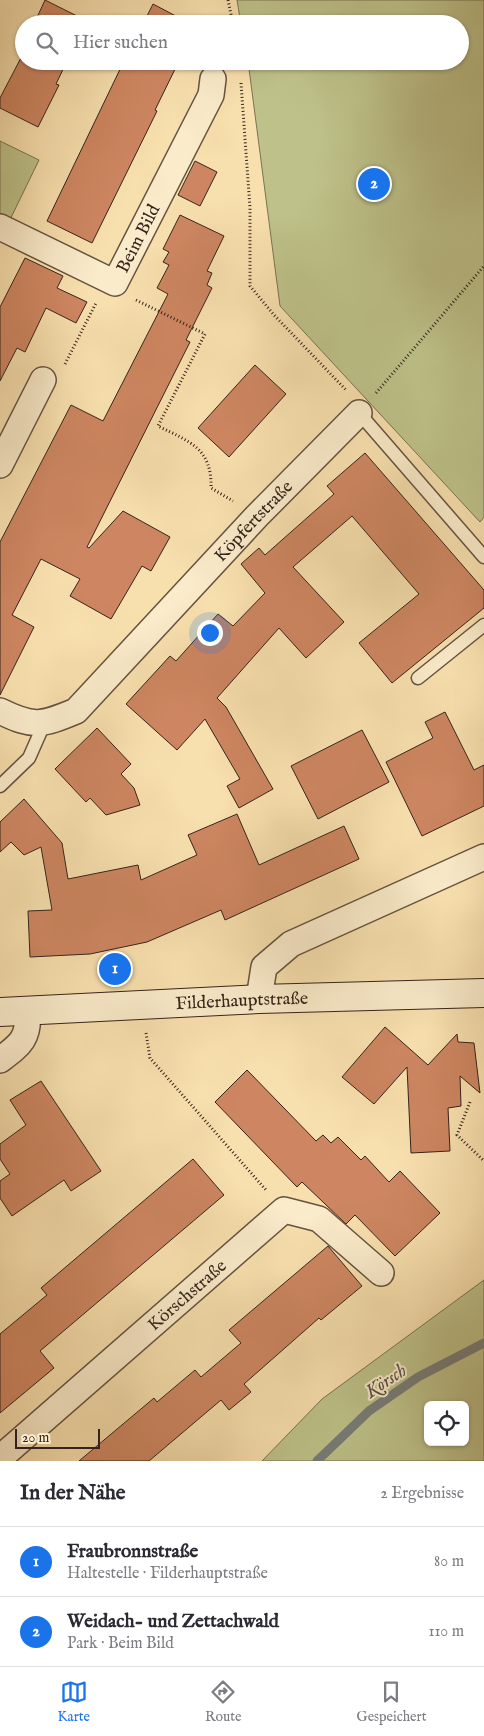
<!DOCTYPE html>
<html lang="de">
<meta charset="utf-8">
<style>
:root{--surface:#fff;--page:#f2f2f3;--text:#2b2b33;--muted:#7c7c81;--line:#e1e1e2;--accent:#1a73e8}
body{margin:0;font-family:"IM FELL English",serif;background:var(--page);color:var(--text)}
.controls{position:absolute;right:15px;bottom:15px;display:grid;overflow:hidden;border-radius:8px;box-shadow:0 1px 4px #0004}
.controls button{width:45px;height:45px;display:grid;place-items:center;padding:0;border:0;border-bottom:1px solid var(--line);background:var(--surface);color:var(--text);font:25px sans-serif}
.scale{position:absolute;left:15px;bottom:12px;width:85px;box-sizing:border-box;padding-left:5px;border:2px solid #35231c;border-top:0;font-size:14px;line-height:18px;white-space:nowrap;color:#35231c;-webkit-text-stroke:4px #faebca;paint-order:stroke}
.you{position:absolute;left:209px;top:632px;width:18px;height:18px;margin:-12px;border:4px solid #fff;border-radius:50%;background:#1a73e8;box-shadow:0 0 0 8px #1a73e833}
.badge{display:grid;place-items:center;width:32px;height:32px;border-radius:50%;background:var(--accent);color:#fff;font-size:16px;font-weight:700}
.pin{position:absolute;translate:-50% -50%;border:2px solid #fff;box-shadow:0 1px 5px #0006}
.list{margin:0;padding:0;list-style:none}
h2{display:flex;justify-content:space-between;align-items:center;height:65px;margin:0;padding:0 20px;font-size:21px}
h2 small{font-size:16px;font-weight:400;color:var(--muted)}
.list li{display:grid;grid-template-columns:32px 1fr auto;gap:15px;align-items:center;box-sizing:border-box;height:70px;padding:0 20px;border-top:1px solid var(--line)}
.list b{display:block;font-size:19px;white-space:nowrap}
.list p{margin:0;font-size:16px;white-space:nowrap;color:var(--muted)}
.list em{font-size:16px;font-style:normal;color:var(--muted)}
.icon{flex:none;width:28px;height:28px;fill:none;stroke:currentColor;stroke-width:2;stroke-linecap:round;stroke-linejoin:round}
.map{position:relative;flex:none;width:484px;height:1461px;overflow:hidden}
.search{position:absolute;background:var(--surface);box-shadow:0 1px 4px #0004;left:15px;right:15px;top:15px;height:55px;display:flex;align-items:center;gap:12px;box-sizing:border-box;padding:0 18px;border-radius:28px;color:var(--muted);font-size:19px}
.sheet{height:205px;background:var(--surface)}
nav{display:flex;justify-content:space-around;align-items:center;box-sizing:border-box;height:70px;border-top:1px solid var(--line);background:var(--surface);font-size:14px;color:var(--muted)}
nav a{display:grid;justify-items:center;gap:2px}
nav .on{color:var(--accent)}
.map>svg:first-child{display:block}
</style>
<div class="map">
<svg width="484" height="1461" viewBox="0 0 484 1461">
<rect width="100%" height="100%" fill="#f8e0ae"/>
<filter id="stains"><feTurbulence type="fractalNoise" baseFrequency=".004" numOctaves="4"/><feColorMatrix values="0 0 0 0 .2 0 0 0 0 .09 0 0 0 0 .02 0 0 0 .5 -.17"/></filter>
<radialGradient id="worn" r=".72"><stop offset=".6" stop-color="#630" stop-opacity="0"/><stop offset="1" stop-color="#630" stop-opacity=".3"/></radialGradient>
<path fill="#bec28a" stroke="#7a7253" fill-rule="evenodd" d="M 237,0 L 484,0 L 484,517 L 480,522 L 280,306 L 248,61 L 460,61 L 460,24 L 241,24 Z
M 0,141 L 39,160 L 5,230 L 0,227 Z
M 484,1280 L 484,1461 L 262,1461 L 322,1399 ZM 428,1405 L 465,1405 L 465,1442 L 428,1442 Z"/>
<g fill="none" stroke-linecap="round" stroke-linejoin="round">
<path stroke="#777e79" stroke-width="9" d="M 317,1461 L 369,1411 L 418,1377 L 484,1343"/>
</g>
<path fill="#cd8661" stroke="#35231c" d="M 45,0 L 87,21 L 86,24 L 34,24 Z
M 153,4 L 191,24 L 143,24 Z
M 24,52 L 24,61 L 67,61 L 56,84 L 59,85 L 38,127 L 0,108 L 0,98 Z
M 124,61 L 179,61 L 155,110 L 157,111 L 92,243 L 47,221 Z
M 195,161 L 217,172 L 200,206 L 178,195 Z
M 180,215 L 224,236 L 207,271 L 212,273 L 207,285 L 212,288 L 186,340 L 190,342 L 87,547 L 89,548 L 123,511 L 170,537 L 151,571 L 142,566 L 111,619 L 70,596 L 80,579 L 41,559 L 12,615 L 34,627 L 0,695 L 0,542 L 71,405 L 103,421 L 168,294 L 157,288 L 169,265 L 163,262 L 169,252 L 163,249 Z
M 25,258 L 63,276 L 57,288 L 87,302 L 76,323 L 46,308 L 25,352 L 17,348 L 0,381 L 0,307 Z
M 255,365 L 286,394 L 229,457 L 198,428 Z
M 365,453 L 484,590 L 484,608 L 392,683 L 359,643 L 419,594 L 352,516 L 293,567 L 344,622 L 306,658 L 279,628 L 217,698 L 226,707 L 273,789 L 239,808 L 227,786 L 240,779 L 205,719 L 177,750 L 126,704 L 170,656 L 176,661 L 218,614 L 233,626 L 265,593 L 241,564 L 259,548 L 265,555 L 334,494 L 327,486 Z
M 445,712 L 474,770 L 484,765 L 484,806 L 422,836 L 386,762 L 433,738 L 425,722 Z
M 97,728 L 131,764 L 121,774 L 134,788 L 140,805 L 106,815 L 90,798 L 86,802 L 55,769 Z
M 362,730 L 389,782 L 318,819 L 291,766 Z
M 24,799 L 62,843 L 68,879 L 138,865 L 141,880 L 197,855 L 188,835 L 237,814 L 259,865 L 344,826 L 359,859 L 225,920 L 221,910 L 147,942 L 90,954 L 30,957 L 28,911 L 52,910 L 41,847 L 24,855 L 11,842 L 0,852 L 0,822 Z
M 385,1027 L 428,1065 L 457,1034 L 458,1042 L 474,1043 L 480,1093 L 460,1076 L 461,1106 L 448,1108 L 450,1151 L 411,1153 L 407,1067 L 374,1104 L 342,1077 Z
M 247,1070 L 316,1141 L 323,1135 L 331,1143 L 338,1137 L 361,1160 L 365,1156 L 389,1182 L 400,1171 L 440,1213 L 395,1256 L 355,1215 L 346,1224 L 302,1182 L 297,1187 L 215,1102 Z
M 41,1081 L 101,1171 L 71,1191 L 64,1180 L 12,1216 L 0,1198 L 0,1181 L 10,1174 L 0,1159 L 0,1144 L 26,1125 L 10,1100 Z
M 193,1159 L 224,1195 L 40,1351 L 54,1368 L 0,1413 L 0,1334 L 47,1295 L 41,1288 Z
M 328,1246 L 362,1286 L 321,1320 L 319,1318 L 244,1384 L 251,1392 L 229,1410 L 221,1400 L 149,1461 L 79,1461 L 154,1398 L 157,1402 L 195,1370 L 201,1377 L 241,1343 L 229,1330 Z"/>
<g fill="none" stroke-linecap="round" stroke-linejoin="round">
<g stroke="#665240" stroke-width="15">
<path id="service" d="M 359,413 L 484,557
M 418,678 L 484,625
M 0,786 L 29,758 L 44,724"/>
</g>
<g stroke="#665240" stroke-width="28">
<g id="minor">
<path id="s1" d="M 0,227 L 115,283 L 211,95 L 213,79"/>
<path d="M 0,465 L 43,380"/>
<path id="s2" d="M 0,711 C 34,728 42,725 76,711 L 257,516 L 359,413"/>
<path d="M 259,999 L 264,967 L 291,944 L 484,857"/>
<path d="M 0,1060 C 20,1045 30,1038 27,1011"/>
<path id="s3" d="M 0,1458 L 284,1210 L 319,1219 L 381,1273"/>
</g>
</g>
<g stroke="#35231c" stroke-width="30">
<g id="secondary">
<path id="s4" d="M 0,1012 L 259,999 L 484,993"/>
</g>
</g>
<path stroke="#35231c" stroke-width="3" stroke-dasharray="1 2.5" stroke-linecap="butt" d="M 228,0 L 233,24
M 238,61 L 239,70
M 241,83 L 250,208 L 250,286 L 274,315 L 347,391
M 136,300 L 205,334 L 158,426 C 190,442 212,448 211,488 L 233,501
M 65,364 L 96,303
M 376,393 L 484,266
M 146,1033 L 150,1058 L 266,1190
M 470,1102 L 457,1135 L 484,1161"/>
<use href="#service" stroke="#faebca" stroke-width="12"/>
<use href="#minor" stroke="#faebca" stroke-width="25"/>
<use href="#secondary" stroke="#faebca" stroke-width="28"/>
</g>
<g text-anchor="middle" stroke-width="4" stroke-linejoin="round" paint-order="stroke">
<g font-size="18" fill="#35231c" stroke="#faebca">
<text dy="6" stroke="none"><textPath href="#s1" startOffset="178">Beim Bild</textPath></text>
<text dy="6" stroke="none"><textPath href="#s2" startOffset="340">Köpfertstraße</textPath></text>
<text dy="6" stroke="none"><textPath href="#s4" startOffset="242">Filderhauptstraße</textPath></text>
<text dy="6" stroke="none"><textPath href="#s3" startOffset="248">Körschstraße</textPath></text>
</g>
<g font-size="19" font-style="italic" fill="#56504a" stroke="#faebca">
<text transform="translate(385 1380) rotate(-34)" y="7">Körsch</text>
</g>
</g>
<rect width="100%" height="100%" filter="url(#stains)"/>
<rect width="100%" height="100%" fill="url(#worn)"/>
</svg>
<div class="controls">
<button><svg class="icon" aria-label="locate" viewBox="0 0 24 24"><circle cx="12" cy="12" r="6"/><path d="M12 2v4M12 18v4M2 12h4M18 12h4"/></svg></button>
</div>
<div class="scale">20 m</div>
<div class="you"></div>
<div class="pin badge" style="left:115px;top:969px">1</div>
<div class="pin badge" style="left:374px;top:184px">2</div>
<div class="search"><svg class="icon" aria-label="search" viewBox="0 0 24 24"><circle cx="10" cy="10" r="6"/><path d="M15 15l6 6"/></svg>Hier suchen</div>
</div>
<section class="sheet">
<h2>In der Nähe<small>2 Ergebnisse</small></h2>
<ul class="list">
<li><span class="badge">1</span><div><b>Fraubronnstraße</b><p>Haltestelle · Filderhauptstraße</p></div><em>80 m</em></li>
<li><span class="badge">2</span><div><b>Weidach- und Zettachwald</b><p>Park · Beim Bild</p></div><em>110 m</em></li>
</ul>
</section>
<nav>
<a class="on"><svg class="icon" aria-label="map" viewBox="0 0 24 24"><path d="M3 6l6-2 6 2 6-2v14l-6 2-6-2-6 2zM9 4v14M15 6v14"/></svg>Karte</a>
<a><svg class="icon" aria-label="directions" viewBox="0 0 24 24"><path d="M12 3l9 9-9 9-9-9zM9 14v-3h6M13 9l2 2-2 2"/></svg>Route</a>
<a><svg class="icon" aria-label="saved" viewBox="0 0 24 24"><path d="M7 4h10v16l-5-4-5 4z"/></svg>Gespeichert</a>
</nav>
